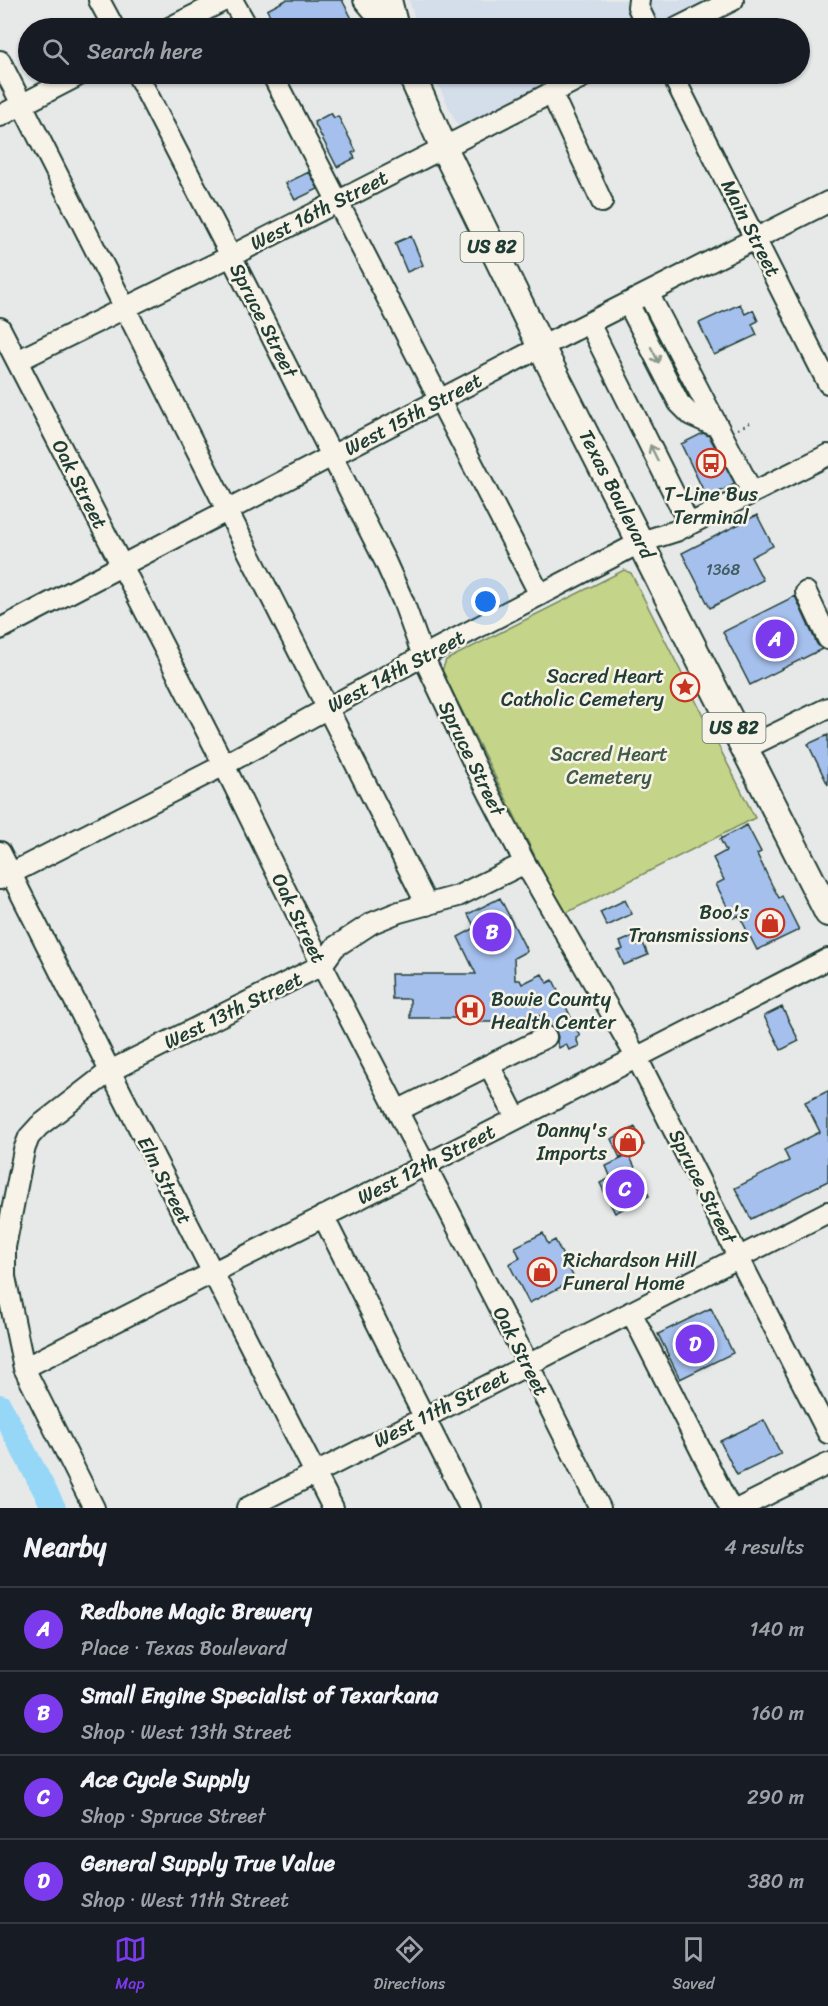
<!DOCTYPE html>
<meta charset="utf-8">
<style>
:root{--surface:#171b24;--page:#242831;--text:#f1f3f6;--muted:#9ea1a6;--line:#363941;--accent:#7c3aed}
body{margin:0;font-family:Sriracha,sans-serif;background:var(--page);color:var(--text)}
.you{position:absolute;left:486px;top:602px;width:21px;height:21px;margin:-15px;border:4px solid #fff;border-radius:50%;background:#1a73e8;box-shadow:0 0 0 9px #1a73e833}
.badge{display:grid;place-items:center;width:39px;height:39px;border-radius:50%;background:var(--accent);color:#fff;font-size:20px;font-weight:700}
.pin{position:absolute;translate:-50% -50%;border:3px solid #fff;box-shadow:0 2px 6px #0006}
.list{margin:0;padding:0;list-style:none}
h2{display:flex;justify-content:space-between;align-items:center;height:78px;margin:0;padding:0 24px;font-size:26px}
h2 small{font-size:20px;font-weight:400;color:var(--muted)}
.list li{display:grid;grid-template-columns:39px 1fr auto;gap:18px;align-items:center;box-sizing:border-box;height:84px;padding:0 24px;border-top:2px solid var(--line)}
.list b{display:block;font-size:22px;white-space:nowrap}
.list p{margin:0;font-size:20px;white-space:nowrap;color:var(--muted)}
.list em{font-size:20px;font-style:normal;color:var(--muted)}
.icon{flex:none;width:33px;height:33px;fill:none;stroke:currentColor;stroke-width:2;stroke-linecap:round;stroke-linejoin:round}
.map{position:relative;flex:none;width:828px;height:1508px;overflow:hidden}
.search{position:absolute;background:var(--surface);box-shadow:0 2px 4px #0004;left:18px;right:18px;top:18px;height:66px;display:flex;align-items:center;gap:15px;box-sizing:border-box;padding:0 21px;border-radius:33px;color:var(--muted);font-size:22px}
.sheet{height:414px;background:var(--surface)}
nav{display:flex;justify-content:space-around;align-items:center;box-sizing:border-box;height:84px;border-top:2px solid var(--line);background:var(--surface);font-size:16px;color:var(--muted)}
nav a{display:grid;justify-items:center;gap:3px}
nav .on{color:var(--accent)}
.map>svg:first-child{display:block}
</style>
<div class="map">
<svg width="828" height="1508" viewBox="0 0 828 1508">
<rect width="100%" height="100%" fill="#e7e9e9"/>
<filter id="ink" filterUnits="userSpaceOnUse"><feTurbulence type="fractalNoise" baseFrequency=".0167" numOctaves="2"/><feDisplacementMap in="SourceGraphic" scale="12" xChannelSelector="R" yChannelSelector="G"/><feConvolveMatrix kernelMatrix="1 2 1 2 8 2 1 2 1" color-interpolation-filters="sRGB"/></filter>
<g filter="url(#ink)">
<path fill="#d4ddea" d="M 409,0 L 712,0 L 655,28 L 418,28 Z
M 433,74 L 566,74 L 470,122 L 458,126 Z"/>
<path fill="#c4d488" stroke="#72885e" stroke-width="1.5" d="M 624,570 L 631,573 L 755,818 L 564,914 L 442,671 L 446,660 Z"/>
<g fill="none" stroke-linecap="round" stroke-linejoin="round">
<path stroke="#96d7f8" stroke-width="24" d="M 0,1406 L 54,1508"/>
</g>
<path fill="#a6c0ed" stroke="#1f3d34" stroke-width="1.5" d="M 286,0 L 342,0 L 357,28 L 309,28 L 307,23 L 297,28 L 277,28 L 267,10 Z
M 331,113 L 334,118 L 338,116 L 356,151 L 352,153 L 355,158 L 337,167 L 314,122 Z
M 309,172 L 318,189 L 295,200 L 286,183 Z
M 411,236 L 423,265 L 407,272 L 395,243 Z
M 740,304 L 745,314 L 753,310 L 758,321 L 752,324 L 757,335 L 714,355 L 699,323 Z
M 703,433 L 709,436 L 735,484 L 707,498 L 681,444 Z
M 757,515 L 773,546 L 751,557 L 763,580 L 710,608 L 682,553 Z
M 795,596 L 817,644 L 822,649 L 750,685 L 723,632 Z
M 828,735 L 828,785 L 808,744 Z
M 747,825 L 761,852 L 757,854 L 772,885 L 779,898 L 782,896 L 799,930 L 757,950 L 739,915 L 733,918 L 716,884 L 724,880 L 713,858 L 726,851 L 720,839 Z
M 500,898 L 527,951 L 514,958 L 515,980 L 520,980 L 522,984 L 542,974 L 547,983 L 553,980 L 580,1036 L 576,1038 L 579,1046 L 569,1050 L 566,1044 L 559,1048 L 557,1042 L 558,1037 L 556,1031 L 552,1027 L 545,1025 L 541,1016 L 515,1016 L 515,1022 L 465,1022 L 465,1018 L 410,1018 L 410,999 L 392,999 L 391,974 L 476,974 L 458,937 L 475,928 L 468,914 Z
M 625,900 L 632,914 L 607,926 L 600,912 Z
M 634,936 L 638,945 L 643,943 L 648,955 L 624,965 L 618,951 L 623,949 L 620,942 Z
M 782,1007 L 799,1041 L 781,1050 L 764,1016 Z
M 828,1091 L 828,1181 L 751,1219 L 735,1188 L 789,1161 L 784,1150 L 820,1132 L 805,1102 Z
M 635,1127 L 644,1145 L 620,1158 L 611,1139 Z
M 629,1155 L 649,1196 L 615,1213 L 600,1183 L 611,1178 L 606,1166 Z
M 543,1233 L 548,1244 L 555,1240 L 575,1280 L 529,1303 L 509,1264 L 520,1258 L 515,1247 Z
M 711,1308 L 733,1353 L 680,1379 L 658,1334 Z
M 764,1420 L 781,1454 L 737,1475 L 720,1441 Z"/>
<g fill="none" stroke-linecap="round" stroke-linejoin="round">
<g stroke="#1f3d34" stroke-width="24">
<path id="minor" d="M 99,0 L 114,28
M 232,0 L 248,28
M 364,0 L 376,14 L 394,26
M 639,0 L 638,7 L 648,28
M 169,28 L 225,0
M 677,28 L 733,0
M 0,61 L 427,905
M 137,74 L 231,256 L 385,561 L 403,601 L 423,656 L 476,768 L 525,863 L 637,1058 L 828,1433
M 272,74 L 540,595
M 672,74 L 828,383
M 551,92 L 602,202
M 0,116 L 81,74
M 648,293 L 718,427
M 628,303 L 679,403 L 691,415 L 718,427 L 752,492
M 589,323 L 689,524
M 0,328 L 224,765 L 322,965 L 528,1364 L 600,1508
M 17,361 L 231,256 L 588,74
M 806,592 L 828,639
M 0,629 L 541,347 L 828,202
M 744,749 L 828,708
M 0,852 L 110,1071 L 333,1508
M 0,879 L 224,765 L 423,656 L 641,542 L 676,531 L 828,455
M 397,1111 L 489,1065
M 516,1118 L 489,1065 L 546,1037
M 323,1216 L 470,1508
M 631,1312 L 730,1508
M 24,1368 C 292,1232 561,1098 828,959
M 94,1508 L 24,1368 L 5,1277 L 5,1247 L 24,1150 L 29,1137 L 39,1126 L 110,1071 L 322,965 L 335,947 L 372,923 L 399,912 L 458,896 L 525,863
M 247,1508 L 828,1212
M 740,1508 L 828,1464"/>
</g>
<g stroke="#1f3d34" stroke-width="30">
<path id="major" d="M 388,0 L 395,28
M 411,74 L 443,146 L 541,347 L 828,913"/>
</g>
<path stroke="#1f3d34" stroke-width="2" stroke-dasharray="1.5 4.5" stroke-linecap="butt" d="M 738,429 L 754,421"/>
<use href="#minor" stroke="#f7f3e8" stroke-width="20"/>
<use href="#major" stroke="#f7f3e8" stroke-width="26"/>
</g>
<defs><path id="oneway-shaft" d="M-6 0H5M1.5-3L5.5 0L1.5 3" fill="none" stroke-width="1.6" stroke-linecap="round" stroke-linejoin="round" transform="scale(1.5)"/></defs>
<g stroke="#8b988e">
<use href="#oneway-shaft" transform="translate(655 355) rotate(63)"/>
<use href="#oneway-shaft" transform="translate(654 453) rotate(-116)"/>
</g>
</g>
<defs>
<g id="bus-ring" transform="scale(1.5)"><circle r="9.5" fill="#f7f3e8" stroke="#c8321e" stroke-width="1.5"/><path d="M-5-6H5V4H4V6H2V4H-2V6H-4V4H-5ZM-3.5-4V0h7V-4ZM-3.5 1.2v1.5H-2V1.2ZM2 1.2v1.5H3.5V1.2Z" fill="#c8321e"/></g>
<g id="sight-ring" transform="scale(1.5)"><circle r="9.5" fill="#f7f3e8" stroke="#c8321e" stroke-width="1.5"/><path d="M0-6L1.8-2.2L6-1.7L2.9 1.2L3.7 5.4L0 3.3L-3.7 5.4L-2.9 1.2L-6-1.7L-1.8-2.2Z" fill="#c8321e"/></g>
<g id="shop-ring" transform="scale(1.5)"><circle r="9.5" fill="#f7f3e8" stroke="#c8321e" stroke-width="1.5"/><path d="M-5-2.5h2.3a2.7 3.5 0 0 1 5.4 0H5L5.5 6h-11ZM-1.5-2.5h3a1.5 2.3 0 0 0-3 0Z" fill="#c8321e"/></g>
<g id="hospital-ring" transform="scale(1.5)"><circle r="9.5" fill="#f7f3e8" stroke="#c8321e" stroke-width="1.5"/><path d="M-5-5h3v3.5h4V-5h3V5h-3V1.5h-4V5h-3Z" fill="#c8321e"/></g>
</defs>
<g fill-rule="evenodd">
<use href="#bus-ring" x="711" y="463"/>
<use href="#sight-ring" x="685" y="687"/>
<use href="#shop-ring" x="770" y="923"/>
<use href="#hospital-ring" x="470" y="1010"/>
<use href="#shop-ring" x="628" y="1142"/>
<use href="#shop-ring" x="542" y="1272"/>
</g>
<g text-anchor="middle" stroke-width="5" stroke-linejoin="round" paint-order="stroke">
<g font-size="16" fill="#415e62">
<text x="723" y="575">1368</text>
</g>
<g fill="#f7f3e8" stroke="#60746a" stroke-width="1.5">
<rect x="460.5" y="232" width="63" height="30" rx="4.5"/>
<rect x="702.5" y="713" width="63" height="30" rx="4.5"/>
</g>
<g font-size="18" font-weight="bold" fill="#1f3d34">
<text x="492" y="253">US 82</text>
<text x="734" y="734">US 82</text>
</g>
<g font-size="20" fill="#1f3d34" stroke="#f7f3e8">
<text transform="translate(319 210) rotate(-27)" y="7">West 16th Street</text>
<text transform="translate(751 228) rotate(63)" y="7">Main Street</text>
<text transform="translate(264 320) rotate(63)" y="7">Spruce Street</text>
<text transform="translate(413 414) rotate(-28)" y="7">West 15th Street</text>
<text transform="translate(80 484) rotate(63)" y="7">Oak Street</text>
<text transform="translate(617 494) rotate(63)" y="7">Texas Boulevard</text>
<text transform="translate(396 671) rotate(-28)" y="7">West 14th Street</text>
<text transform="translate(472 758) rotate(64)" y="7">Spruce Street</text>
<text transform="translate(299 918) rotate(64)" y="7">Oak Street</text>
<text transform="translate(233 1010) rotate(-26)" y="7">West 13th Street</text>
<text transform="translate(426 1164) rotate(-27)" y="7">West 12th Street</text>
<text transform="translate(165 1180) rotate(63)" y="7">Elm Street</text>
<text transform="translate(703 1186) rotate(63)" y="7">Spruce Street</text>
<text transform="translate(521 1351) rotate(63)" y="7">Oak Street</text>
<text transform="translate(441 1408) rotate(-27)" y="7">West 11th Street</text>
</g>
<g font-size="20" fill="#1f3d34" stroke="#f7f3e8" text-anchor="end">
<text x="711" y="501" text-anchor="middle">T-Line Bus<tspan x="711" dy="23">Terminal</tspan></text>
<text x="664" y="683">Sacred Heart<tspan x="664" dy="23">Catholic Cemetery</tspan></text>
<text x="749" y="919">Boo's<tspan x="749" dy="23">Transmissions</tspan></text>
<text x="491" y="1006" text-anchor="start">Bowie County<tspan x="491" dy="23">Health Center</tspan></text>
<text x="607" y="1137">Danny's<tspan x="607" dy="23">Imports</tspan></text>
<text x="563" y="1267" text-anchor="start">Richardson Hill<tspan x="563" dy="23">Funeral Home</tspan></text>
</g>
<g font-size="20" fill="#405b45" stroke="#f7f3e8">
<text x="609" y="761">Sacred Heart<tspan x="609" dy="23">Cemetery</tspan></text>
</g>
</g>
</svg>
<div class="you"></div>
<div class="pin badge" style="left:775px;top:639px">A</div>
<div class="pin badge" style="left:492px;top:932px">B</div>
<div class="pin badge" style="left:625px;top:1189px">C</div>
<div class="pin badge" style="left:695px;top:1344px">D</div>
<div class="search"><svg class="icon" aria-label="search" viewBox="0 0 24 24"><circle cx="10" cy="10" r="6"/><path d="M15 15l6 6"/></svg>Search here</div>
</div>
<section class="sheet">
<h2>Nearby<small>4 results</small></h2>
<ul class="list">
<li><span class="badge">A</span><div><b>Redbone Magic Brewery</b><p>Place · Texas Boulevard</p></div><em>140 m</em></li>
<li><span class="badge">B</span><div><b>Small Engine Specialist of Texarkana</b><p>Shop · West 13th Street</p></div><em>160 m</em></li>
<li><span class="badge">C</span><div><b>Ace Cycle Supply</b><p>Shop · Spruce Street</p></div><em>290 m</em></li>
<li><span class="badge">D</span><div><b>General Supply True Value</b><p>Shop · West 11th Street</p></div><em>380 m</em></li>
</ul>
</section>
<nav>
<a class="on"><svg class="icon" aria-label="map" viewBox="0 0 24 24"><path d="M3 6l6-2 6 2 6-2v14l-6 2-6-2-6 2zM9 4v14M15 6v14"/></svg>Map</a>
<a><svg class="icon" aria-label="directions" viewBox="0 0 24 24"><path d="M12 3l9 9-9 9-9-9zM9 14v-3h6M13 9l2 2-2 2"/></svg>Directions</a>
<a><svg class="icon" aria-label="saved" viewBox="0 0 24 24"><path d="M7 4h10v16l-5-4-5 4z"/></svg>Saved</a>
</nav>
